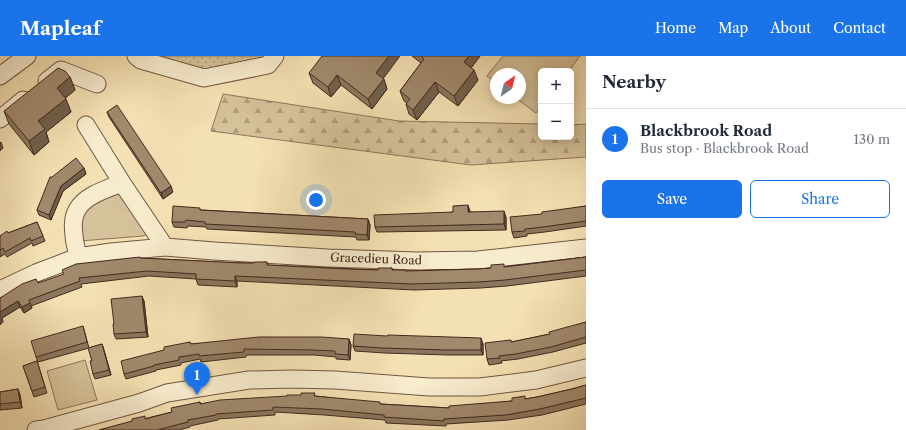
<!DOCTYPE html>
<meta charset="utf-8">
<style>
:root{--surface:#fff;--page:#f6f6f7;--text:#1f2937;--muted:#747a83;--line:#e0e1e3;--accent:#1a73e8}
body{margin:0;font-family:"Libre Caslon Text",serif;background:var(--page);color:var(--text)}
.controls{position:absolute;right:12px;top:12px;display:grid;overflow:hidden;border-radius:6px;box-shadow:0 2px 10px #0003}
.controls button{width:36px;height:36px;display:grid;place-items:center;padding:0;border:0;border-bottom:1px solid var(--line);background:var(--surface);color:var(--text);font:20px sans-serif}
.compass{position:absolute;left:490px;top:12px;width:36px;height:36px;border-radius:50%;background:var(--surface);box-shadow:0 2px 10px #0003;rotate:35deg}
.you{position:absolute;left:316px;top:144px;width:14px;height:14px;margin:-10px;border:3px solid #fff;border-radius:50%;background:#1a73e8;box-shadow:0 0 0 6px #1a73e833}
.badge{display:grid;place-items:center;width:26px;height:26px;border-radius:50%;background:var(--accent);color:#fff;font-size:13px;font-weight:700}
.pin{position:absolute;translate:-50% -33px;filter:drop-shadow(0 1px 2px #0008)}
.pin::after{content:'';position:absolute;top:21px;width:14px;height:12px;background:inherit;clip-path:polygon(0 0,100% 0,50% 100%)}
.list{margin:0;padding:0;list-style:none}
h2{display:flex;justify-content:space-between;align-items:center;height:52px;margin:0;padding:0 16px;font-size:17px}
h2 small{font-size:13px;font-weight:400;color:var(--muted)}
.list li{display:grid;grid-template-columns:26px 1fr auto;gap:12px;align-items:center;box-sizing:border-box;height:60px;padding:0 16px;border-top:1px solid var(--line)}
.list b{display:block;font-size:15px;white-space:nowrap}
.list p{margin:0;font-size:13px;white-space:nowrap;color:var(--muted)}
.list em{font-size:13px;font-style:normal;color:var(--muted)}
.actions{display:flex;gap:8px;padding:12px 16px}
.actions a{flex:1;padding:9px 0;border:1px solid var(--accent);border-radius:6px;text-align:center;font-size:14px;color:var(--accent)}
.actions .main{background:var(--accent);color:#fff}
.map{position:relative;flex:none;width:586px;height:374px;overflow:hidden}
header{display:flex;align-items:center;gap:24px;box-sizing:border-box;height:56px;padding:0 20px;background:var(--accent);color:#fff}
header strong{font-size:19px}
nav{display:flex;gap:22px;margin-inline-start:auto;font-size:14px}
main{display:flex}
aside{flex:1;background:var(--surface)}
.map>svg:first-child{display:block}
</style>
<header>
<strong>Mapleaf</strong>
<nav><a>Home</a><a>Map</a><a>About</a><a>Contact</a></nav>
</header>
<main>
<div class="map">
<svg width="586" height="374" viewBox="0 0 586 374">
<defs>
<pattern id="forest-firs" width="22" height="20" patternUnits="userSpaceOnUse"><rect width="22" height="20" fill="#d6c29a"/><path d="M5 1l3.5 6h-7zM16 11l3.5 6h-7z" fill="#af9e7d"/></pattern>
<pattern id="park-dots" width="8" height="8" patternUnits="userSpaceOnUse"><rect width="8" height="8" fill="#d6c29a"/><path d="M2 2h.1M6 6h.1" fill="none" stroke="#af9e7d" stroke-width="1.8" stroke-linecap="round"/></pattern>
</defs>
<rect width="100%" height="100%" fill="#f4e1b3"/>
<filter id="stains"><feTurbulence type="fractalNoise" baseFrequency=".005" numOctaves="4"/><feColorMatrix values="0 0 0 0 .2 0 0 0 0 .09 0 0 0 0 .02 0 0 0 .5 -.17"/></filter>
<radialGradient id="worn" r=".72"><stop offset=".6" stop-color="#630" stop-opacity="0"/><stop offset="1" stop-color="#630" stop-opacity=".3"/></radialGradient>
<path fill="#d6c29a" stroke="#8d765c" d="M 503,0 L 580,0 L 569,15 L 541,15 L 541,51 L 536,57 L 516,42 L 520,42 L 520,18 L 496,18 L 496,27 L 487,20 Z
M 117,133 L 148,178 L 143,180 L 80,185 L 80,156 Z
M 85,304 L 97,344 L 58,354 L 47,315 Z"/>
<path fill="url(#forest-firs)" stroke="#8d765c" d="M 223,38 L 399,65 L 541,68 L 541,81 L 571,81 L 571,69 L 586,68 L 586,101 L 471,109 L 211,75 Z"/>
<path fill="url(#park-dots)" stroke="#8d765c" d="M 162,0 L 267,0 L 264,5 L 200,15 Z"/>
<g fill="none" stroke-linecap="round" stroke-linejoin="round">
<g stroke="#705744" stroke-width="19">
<path id="minor" d="M 136,0 L 141,4 L 204,22 L 268,9 L 275,0
M 0,20 L 27,0
M 47,25 L 61,14 L 97,28
M 0,63 L 23,44
M 86,69 L 122,127 L 165,191
M 78,201 C 77,194 74,186 74,179 C 73,172 73,161 77,154 C 85,139 107,133 122,127
M 0,234 L 36,217 L 78,201 L 111,196 L 165,191 L 214,195 L 328,202 L 417,205 L 478,204 L 586,192
M 36,374 L 44,373 L 139,347 L 167,337 L 249,324 L 291,323 L 335,324 L 429,331 L 480,331 L 536,324 L 586,312"/>
</g>
<use href="#minor" stroke="#f8ecce" stroke-width="17"/>
</g>
<path fill="#8a765d" stroke="#44291f" d="M 412,0 L 480,0 L 471,12 L 478,24 L 458,50 L 439,36 L 417,64 L 409,58 L 406,48 L 407,47 L 404,45 L 400,35 L 421,7 Z
M 309,17 L 383,22 L 387,33 L 372,53 L 341,29 L 331,41 L 313,27 Z
M 70,21 L 75,34 L 65,42 L 71,56 L 46,76 L 49,86 L 34,99 L 9,68 L 4,55 Z
M 107,56 L 173,136 L 163,143 L 109,61 Z
M 84,112 L 86,118 L 63,135 L 51,164 L 39,159 L 37,154 L 52,121 Z
M 586,150 L 586,170 L 545,176 L 527,178 L 527,180 L 514,182 L 512,176 L 542,158 Z
M 201,154 L 368,163 L 370,169 L 369,184 L 357,184 L 356,181 L 207,173 L 206,171 L 188,170 L 187,172 L 174,171 L 172,166 Z
M 470,155 L 470,156 L 506,161 L 506,174 L 377,176 L 375,171 L 453,156 Z
M 37,166 L 45,185 L 33,190 L 32,187 L 7,201 L 5,198 L 0,201 L 0,180 L 8,177 Z
M 586,201 L 586,220 L 507,230 L 481,232 L 414,234 L 237,225 L 237,231 L 198,229 L 196,223 L 149,220 L 81,228 L 82,231 L 31,250 L 32,252 L 24,257 L 20,251 L 2,262 L 3,266 L 0,269 L 0,242 L 38,227 L 140,202 L 241,207 L 254,207 L 267,206 L 268,209 L 378,214 L 392,212 L 393,214 L 405,215 L 478,213 L 505,211 Z
M 144,245 L 148,281 L 116,283 L 114,278 Z
M 586,266 L 586,287 L 553,296 L 518,303 L 501,305 L 502,307 L 489,309 L 487,303 L 512,286 L 550,278 Z
M 83,270 L 89,292 L 102,288 L 111,319 L 95,323 L 93,318 L 92,305 L 89,292 L 38,306 L 36,301 Z
M 349,283 L 351,289 L 350,304 L 336,303 L 336,301 L 314,299 L 246,299 L 246,301 L 201,306 L 200,303 L 181,307 L 181,309 L 156,314 L 156,315 L 126,323 L 124,318 L 164,294 L 190,286 L 191,288 Z
M 483,288 L 483,299 L 448,299 L 384,297 L 355,295 L 353,290 Z
M 37,305 L 47,337 L 34,341 L 23,310 Z
M 586,329 L 586,348 L 542,359 L 508,364 L 446,368 L 446,370 L 386,367 L 385,364 L 324,359 L 275,356 L 275,359 L 218,363 L 218,364 L 190,370 L 190,371 L 179,374 L 99,374 L 172,356 L 200,346 L 201,348 L 316,340 L 381,348 L 449,352 L 512,345 L 537,341 L 572,333 Z
M 18,333 L 20,339 L 22,352 L 0,354 L 0,336 Z"/>
<path fill="#70604c" stroke="#44291f" d="M 389,0 L 400,0 L 380,27 L 376,17 Z
M 469,0 L 480,0 L 468,16 L 464,6 Z
M 474,14 L 478,24 L 458,50 L 454,40 Z
M 337,19 L 341,29 L 331,41 L 328,31 Z
M 70,21 L 75,34 L 62,45 L 57,32 Z
M 384,23 L 387,33 L 372,53 L 368,43 Z
M 435,26 L 439,36 L 417,64 L 413,54 Z
M 66,43 L 71,56 L 46,76 L 49,86 L 34,99 L 29,85 L 38,65 Z
M 1,86 L 3,92 L 0,95 L 0,87 Z
M 84,112 L 86,118 L 63,135 L 51,164 L 49,159 L 61,130 Z
M 171,130 L 173,136 L 163,143 L 161,137 Z
M 468,149 L 470,155 L 470,162 L 468,156 Z
M 504,155 L 506,161 L 506,174 L 504,168 Z
M 368,163 L 370,169 L 369,184 L 367,179 Z
M 235,220 L 237,225 L 237,231 L 235,225 Z
M 142,240 L 144,245 L 148,281 L 146,276 Z
M 18,245 L 20,251 L 2,262 L 3,266 L 0,269 L 0,256 Z
M 30,247 L 32,252 L 24,257 L 22,251 Z
M 481,282 L 483,288 L 483,299 L 481,294 Z
M 349,283 L 351,289 L 350,304 L 348,299 Z
M 102,288 L 104,294 L 111,319 L 109,314 Z
M 18,333 L 20,339 L 22,352 L 20,346 Z"/>
<path fill="#a0896c" stroke="#44291f" d="M 322,0 L 389,0 L 376,17 L 384,23 L 368,43 L 337,19 L 328,31 L 309,17 Z
M 421,0 L 469,0 L 464,6 L 474,14 L 454,40 L 435,26 L 413,54 L 406,48 L 410,43 L 400,35 L 424,3 Z
M 58,12 L 65,15 L 70,21 L 57,32 L 66,43 L 38,65 L 45,73 L 29,85 L 4,55 Z
M 117,49 L 171,130 L 161,137 L 107,56 Z
M 76,102 L 84,112 L 61,130 L 49,159 L 37,154 L 50,121 L 52,121 Z
M 468,149 L 468,156 L 504,155 L 504,168 L 375,171 L 374,159 L 453,156 L 453,150 Z
M 173,150 L 200,152 L 200,154 L 368,163 L 367,179 L 355,178 L 355,176 L 205,168 L 205,166 L 186,164 L 185,166 L 172,166 Z
M 586,150 L 586,165 L 543,171 L 525,173 L 525,175 L 512,176 L 510,161 L 542,158 L 542,156 Z
M 37,166 L 43,180 L 31,185 L 30,182 L 5,196 L 3,192 L 0,194 L 0,180 L 7,175 L 8,177 Z
M 140,201 L 140,202 L 241,207 L 254,207 L 254,206 L 267,206 L 267,209 L 346,213 L 378,214 L 378,212 L 392,212 L 392,214 L 405,214 L 405,215 L 478,213 L 491,212 L 491,209 L 504,208 L 504,211 L 586,201 L 586,214 L 505,224 L 479,226 L 412,228 L 235,220 L 235,225 L 196,223 L 196,218 L 147,215 L 79,222 L 80,225 L 29,244 L 30,247 L 22,251 L 18,245 L 0,256 L 0,242 L 22,228 L 36,223 L 38,227 L 64,218 L 62,214 L 76,208 Z
M 142,240 L 146,276 L 114,278 L 113,268 L 114,268 L 111,243 Z
M 586,266 L 586,281 L 551,291 L 516,298 L 499,300 L 500,302 L 487,303 L 485,287 L 511,284 L 511,286 L 550,278 L 549,276 Z
M 83,270 L 87,286 L 36,301 L 31,285 Z
M 354,278 L 387,280 L 388,279 L 481,282 L 481,294 L 446,294 L 382,292 L 353,290 Z
M 259,281 L 322,281 L 349,283 L 348,299 L 335,298 L 335,295 L 312,294 L 244,293 L 244,296 L 199,300 L 199,298 L 179,301 L 179,304 L 154,309 L 154,310 L 124,318 L 121,305 L 164,294 L 164,291 L 190,286 L 191,288 Z
M 102,288 L 109,314 L 93,318 L 90,305 L 92,305 L 88,292 Z
M 37,305 L 45,331 L 32,335 L 23,310 Z
M 586,329 L 586,342 L 540,353 L 506,359 L 444,363 L 444,365 L 384,361 L 384,359 L 322,353 L 273,351 L 273,354 L 216,358 L 216,359 L 188,364 L 188,366 L 157,374 L 99,374 L 132,365 L 132,363 L 145,360 L 145,363 L 172,356 L 171,352 L 200,346 L 200,348 L 220,344 L 287,340 L 287,339 L 301,339 L 301,337 L 315,337 L 314,340 L 380,346 L 380,348 L 449,352 L 449,350 L 512,345 L 512,342 L 525,340 L 525,343 L 537,341 L 572,333 Z
M 18,333 L 20,346 L 0,348 L 0,336 Z"/>
<g text-anchor="middle" stroke-width="4" stroke-linejoin="round" paint-order="stroke">
<g font-size="12" fill="#44291f" stroke="#f8ecce">
<text transform="translate(376 203) rotate(2)" y="4">Gracedieu Road</text>
</g>
</g>
<rect width="100%" height="100%" filter="url(#stains)"/>
<rect width="100%" height="100%" fill="url(#worn)"/>
</svg>
<div class="controls">
<button>+</button>
<button>−</button>
</div>
<svg class="compass" viewBox="-18 -18 36 36"><path d="M0-13l5 13h-10z" fill="#e53935"/><path d="M0 13l5-13h-10z" fill="#747a83"/></svg>
<div class="you"></div>
<div class="pin badge" style="left:197px;top:339px">1</div>
</div>
<aside>
<h2>Nearby<small></small></h2>
<ul class="list">
<li><span class="badge">1</span><div><b>Blackbrook Road</b><p>Bus stop · Blackbrook Road</p></div><em>130 m</em></li>
</ul>
<div class="actions"><a class="main">Save</a><a>Share</a></div>
</aside>
</main>
